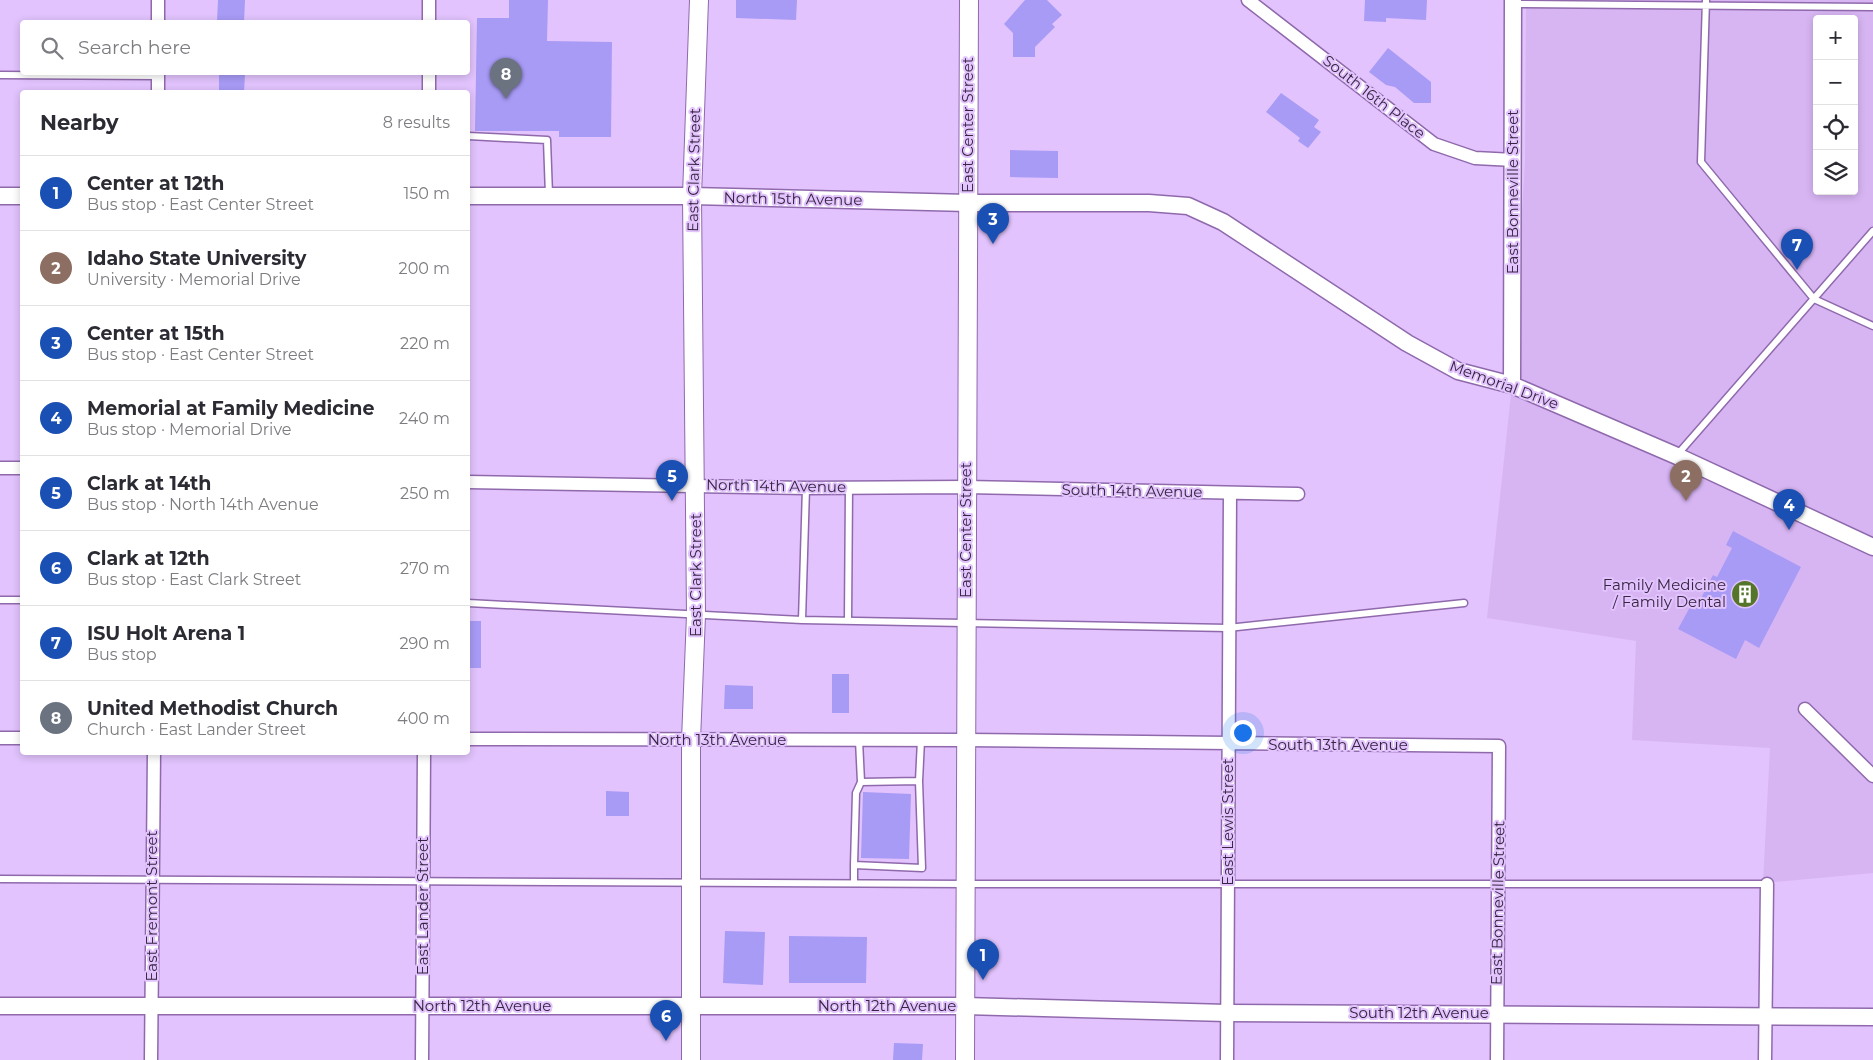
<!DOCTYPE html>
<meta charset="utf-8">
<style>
:root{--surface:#fff;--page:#f7f7f7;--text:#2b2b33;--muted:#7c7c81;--line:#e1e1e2;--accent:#55752b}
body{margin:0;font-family:Montserrat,sans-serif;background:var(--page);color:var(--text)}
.controls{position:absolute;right:15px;top:15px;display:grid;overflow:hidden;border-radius:5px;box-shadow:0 2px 8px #0003}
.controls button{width:45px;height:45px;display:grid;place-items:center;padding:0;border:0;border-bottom:1px solid var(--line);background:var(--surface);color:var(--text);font:25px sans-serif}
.you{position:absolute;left:1242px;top:732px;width:18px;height:18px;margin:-12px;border:4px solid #fff;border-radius:50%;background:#1a73e8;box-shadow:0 0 0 8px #1a73e833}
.badge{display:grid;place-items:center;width:32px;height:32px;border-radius:50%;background:var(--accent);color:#fff;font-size:16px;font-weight:700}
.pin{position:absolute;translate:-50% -41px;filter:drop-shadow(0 1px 2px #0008)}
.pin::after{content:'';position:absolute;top:26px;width:18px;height:15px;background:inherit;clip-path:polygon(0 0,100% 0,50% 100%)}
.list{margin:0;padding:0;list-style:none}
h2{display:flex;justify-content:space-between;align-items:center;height:65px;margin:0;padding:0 20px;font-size:21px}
h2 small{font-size:16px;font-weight:400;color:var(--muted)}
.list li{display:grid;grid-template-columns:32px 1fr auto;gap:15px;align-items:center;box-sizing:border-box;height:75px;padding:0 20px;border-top:1px solid var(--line)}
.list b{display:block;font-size:19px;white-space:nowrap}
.list p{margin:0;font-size:16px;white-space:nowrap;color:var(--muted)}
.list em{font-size:16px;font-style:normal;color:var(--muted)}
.icon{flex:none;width:28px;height:28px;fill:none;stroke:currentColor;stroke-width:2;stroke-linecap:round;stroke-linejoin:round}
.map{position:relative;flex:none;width:1873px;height:1060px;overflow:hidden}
.search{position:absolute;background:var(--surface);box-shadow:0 2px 8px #0003;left:20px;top:20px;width:450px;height:55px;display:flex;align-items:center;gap:12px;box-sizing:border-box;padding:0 18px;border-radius:5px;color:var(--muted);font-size:19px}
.panel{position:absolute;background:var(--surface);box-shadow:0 2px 8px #0003;left:20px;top:90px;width:450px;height:665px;border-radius:5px}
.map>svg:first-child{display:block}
</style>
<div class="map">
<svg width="1873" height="1060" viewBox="0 0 1873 1060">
<rect width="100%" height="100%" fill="#e2c3fd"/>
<path fill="#d7b5f3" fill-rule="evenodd" d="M 1526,0 L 1873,0 L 1873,873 L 1763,883 L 1770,748 L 1632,740 L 1636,641 L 1487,618 L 1512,385 L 1525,161 ZM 1817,19 L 1854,19 L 1854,191 L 1817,191 Z"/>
<path fill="#a79bf6" d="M 218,0 L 245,0 L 244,22 L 217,22 Z
M 509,0 L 548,0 L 547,41 L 612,42 L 611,137 L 559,137 L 559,131 L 475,131 L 477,18 L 509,18 Z
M 736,0 L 797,0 L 796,20 L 736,18 Z
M 1025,0 L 1047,0 L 1062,15 L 1052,24 L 1055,27 L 1035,47 L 1035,57 L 1013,57 L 1013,33 L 1004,24 Z
M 1365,0 L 1427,0 L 1426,20 L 1386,18 L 1386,22 L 1364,21 Z
M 1388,48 L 1431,82 L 1431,103 L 1414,103 L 1395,87 L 1386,85 L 1369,72 Z
M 219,73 L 245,74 L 244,92 L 219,92 Z
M 1281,93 L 1319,120 L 1314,127 L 1321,132 L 1308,148 L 1298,141 L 1300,138 L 1266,112 Z
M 1010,150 L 1058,151 L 1058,178 L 1010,177 Z
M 1733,531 L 1801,567 L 1759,648 L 1745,640 L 1736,659 L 1678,629 L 1690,607 L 1695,610 L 1713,575 L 1717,577 L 1732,548 L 1726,545 Z
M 468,621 L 481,621 L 481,668 L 468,668 Z
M 832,674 L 849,674 L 849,713 L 832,713 Z
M 725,685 L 753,686 L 753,709 L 724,709 Z
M 606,791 L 629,792 L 629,816 L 606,816 Z
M 863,792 L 911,794 L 909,859 L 861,858 Z
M 725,931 L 765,932 L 763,985 L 723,983 Z
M 789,936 L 867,937 L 866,983 L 789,983 Z
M 894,1043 L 923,1044 L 922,1060 L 893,1060 Z"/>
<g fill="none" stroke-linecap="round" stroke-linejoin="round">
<g stroke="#8f69ac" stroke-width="9">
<path id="service" d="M 1706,0 L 1701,162 L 1814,299 L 1873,326
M 1514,4 L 1873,7
M 0,75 L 158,76
M 468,136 L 547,140 L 549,195
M 1677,455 L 1873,231
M 0,600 L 22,600
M 468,603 L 802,620 L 1228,628 L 1464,603
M 802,620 L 806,488
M 848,620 L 849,488
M 919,781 L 921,740
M 854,865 L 856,793 L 861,782
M 0,879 L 966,884 L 1767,884
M 854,883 L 854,865 L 922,868 L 919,781 L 861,782 L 859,740"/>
</g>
<g stroke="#8f69ac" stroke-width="15">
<path id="minor" d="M 1248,0 L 1434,144 L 1475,158 L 1514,160
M 158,22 L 158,0
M 429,22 L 429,0
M 158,92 L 158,72
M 429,92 L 429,72
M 0,468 L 22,468
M 468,482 L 806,488 L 965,487 L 1298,494
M 1805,709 L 1873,776
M 0,738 L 22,738
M 468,739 L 966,740 L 1499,746 L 1497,1060
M 151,1060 L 154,752
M 422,1060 L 424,752
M 1227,1060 L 1230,494
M 1765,1060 L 1767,884"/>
</g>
<g stroke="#8f69ac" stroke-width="19">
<path id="tertiary" d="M 0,196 L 22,196
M 468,196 L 692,196 L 968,203 L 1149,203 L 1188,206 L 1223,222 L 1407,343 L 1458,371 L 1512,385 L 1677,456 L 1873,547
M 1512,385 L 1513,0
M 0,1006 L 965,1006 L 1227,1013 L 1873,1017"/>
</g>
<g stroke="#8f69ac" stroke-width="20">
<path id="secondary" d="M 691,1060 L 691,740 L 696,615 L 692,196 L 699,0
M 965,1060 L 969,0"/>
</g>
<use href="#service" stroke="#fff" stroke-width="6"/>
<use href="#minor" stroke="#fff" stroke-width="12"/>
<use href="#tertiary" stroke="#fff" stroke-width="16"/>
<use href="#secondary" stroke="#fff" stroke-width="18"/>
</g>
<defs>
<g id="building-disc" transform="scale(1.4375)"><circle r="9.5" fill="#55752b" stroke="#e2c3fd"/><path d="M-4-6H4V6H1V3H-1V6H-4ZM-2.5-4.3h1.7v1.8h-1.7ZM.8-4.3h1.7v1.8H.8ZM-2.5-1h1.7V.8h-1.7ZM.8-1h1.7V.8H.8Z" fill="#fff"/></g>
</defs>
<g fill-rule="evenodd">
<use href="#building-disc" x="1745" y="594"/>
</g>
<g text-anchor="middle" stroke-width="4" stroke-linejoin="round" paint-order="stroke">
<g font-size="15" fill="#352541" stroke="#e2c3fd">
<text transform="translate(1374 97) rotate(38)" y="5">South 16th Place</text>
<text transform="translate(968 125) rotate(-90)" y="5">East Center Street</text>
<text transform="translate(694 170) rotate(-89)" y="5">East Clark Street</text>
<text transform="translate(1513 192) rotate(-90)" y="5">East Bonneville Street</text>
<text transform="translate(793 199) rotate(1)" y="5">North 15th Avenue</text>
<text transform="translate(1504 385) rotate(20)" y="5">Memorial Drive</text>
<text transform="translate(776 486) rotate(1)" y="5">North 14th Avenue</text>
<text transform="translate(1132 491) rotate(1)" y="5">South 14th Avenue</text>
<text transform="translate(966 530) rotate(-90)" y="5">East Center Street</text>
<text transform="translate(696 575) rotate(-90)" y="5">East Clark Street</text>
<text x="717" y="745">North 13th Avenue</text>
<text x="1338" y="750">South 13th Avenue</text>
<text transform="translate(1228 822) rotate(-90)" y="5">East Lewis Street</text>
<text transform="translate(1498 903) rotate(-89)" y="5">East Bonneville Street</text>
<text transform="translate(152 906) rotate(-90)" y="5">East Fremont Street</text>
<text transform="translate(423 906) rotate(-90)" y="5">East Lander Street</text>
<text x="482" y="1011">North 12th Avenue</text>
<text x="887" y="1011">North 12th Avenue</text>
<text x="1419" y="1018">South 12th Avenue</text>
</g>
<g font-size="15" fill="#352541" stroke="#e2c3fd" text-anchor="end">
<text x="1726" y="590">Family Medicine<tspan x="1726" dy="17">/ Family Dental</tspan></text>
</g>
</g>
</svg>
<div class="controls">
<button>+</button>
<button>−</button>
<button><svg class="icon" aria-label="locate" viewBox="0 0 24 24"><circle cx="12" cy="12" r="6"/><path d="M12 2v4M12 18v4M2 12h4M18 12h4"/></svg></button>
<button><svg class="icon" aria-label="layers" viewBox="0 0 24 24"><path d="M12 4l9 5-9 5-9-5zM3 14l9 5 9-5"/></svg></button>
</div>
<div class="you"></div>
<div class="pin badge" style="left:983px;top:980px;background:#1a4fb4">1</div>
<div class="pin badge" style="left:1686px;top:501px;background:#8d6e63">2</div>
<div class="pin badge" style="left:993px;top:244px;background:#1a4fb4">3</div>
<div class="pin badge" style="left:1789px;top:530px;background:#1a4fb4">4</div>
<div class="pin badge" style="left:672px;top:501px;background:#1a4fb4">5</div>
<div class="pin badge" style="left:666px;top:1041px;background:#1a4fb4">6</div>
<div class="pin badge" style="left:1797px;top:270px;background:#1a4fb4">7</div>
<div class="pin badge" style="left:506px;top:99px;background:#6b7280">8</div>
<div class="search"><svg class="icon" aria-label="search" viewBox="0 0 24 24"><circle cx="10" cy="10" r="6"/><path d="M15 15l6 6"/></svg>Search here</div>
<section class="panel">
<h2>Nearby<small>8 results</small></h2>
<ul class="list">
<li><span class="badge" style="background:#1a4fb4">1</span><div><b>Center at 12th</b><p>Bus stop · East Center Street</p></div><em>150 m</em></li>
<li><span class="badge" style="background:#8d6e63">2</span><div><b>Idaho State University</b><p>University · Memorial Drive</p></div><em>200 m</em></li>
<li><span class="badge" style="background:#1a4fb4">3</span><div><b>Center at 15th</b><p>Bus stop · East Center Street</p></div><em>220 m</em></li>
<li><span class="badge" style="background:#1a4fb4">4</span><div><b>Memorial at Family Medicine</b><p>Bus stop · Memorial Drive</p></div><em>240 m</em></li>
<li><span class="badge" style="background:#1a4fb4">5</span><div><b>Clark at 14th</b><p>Bus stop · North 14th Avenue</p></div><em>250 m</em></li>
<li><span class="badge" style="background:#1a4fb4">6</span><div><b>Clark at 12th</b><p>Bus stop · East Clark Street</p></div><em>270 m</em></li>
<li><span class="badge" style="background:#1a4fb4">7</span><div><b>ISU Holt Arena 1</b><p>Bus stop</p></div><em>290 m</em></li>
<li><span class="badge" style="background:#6b7280">8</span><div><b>United Methodist Church</b><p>Church · East Lander Street</p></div><em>400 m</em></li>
</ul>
</section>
</div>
